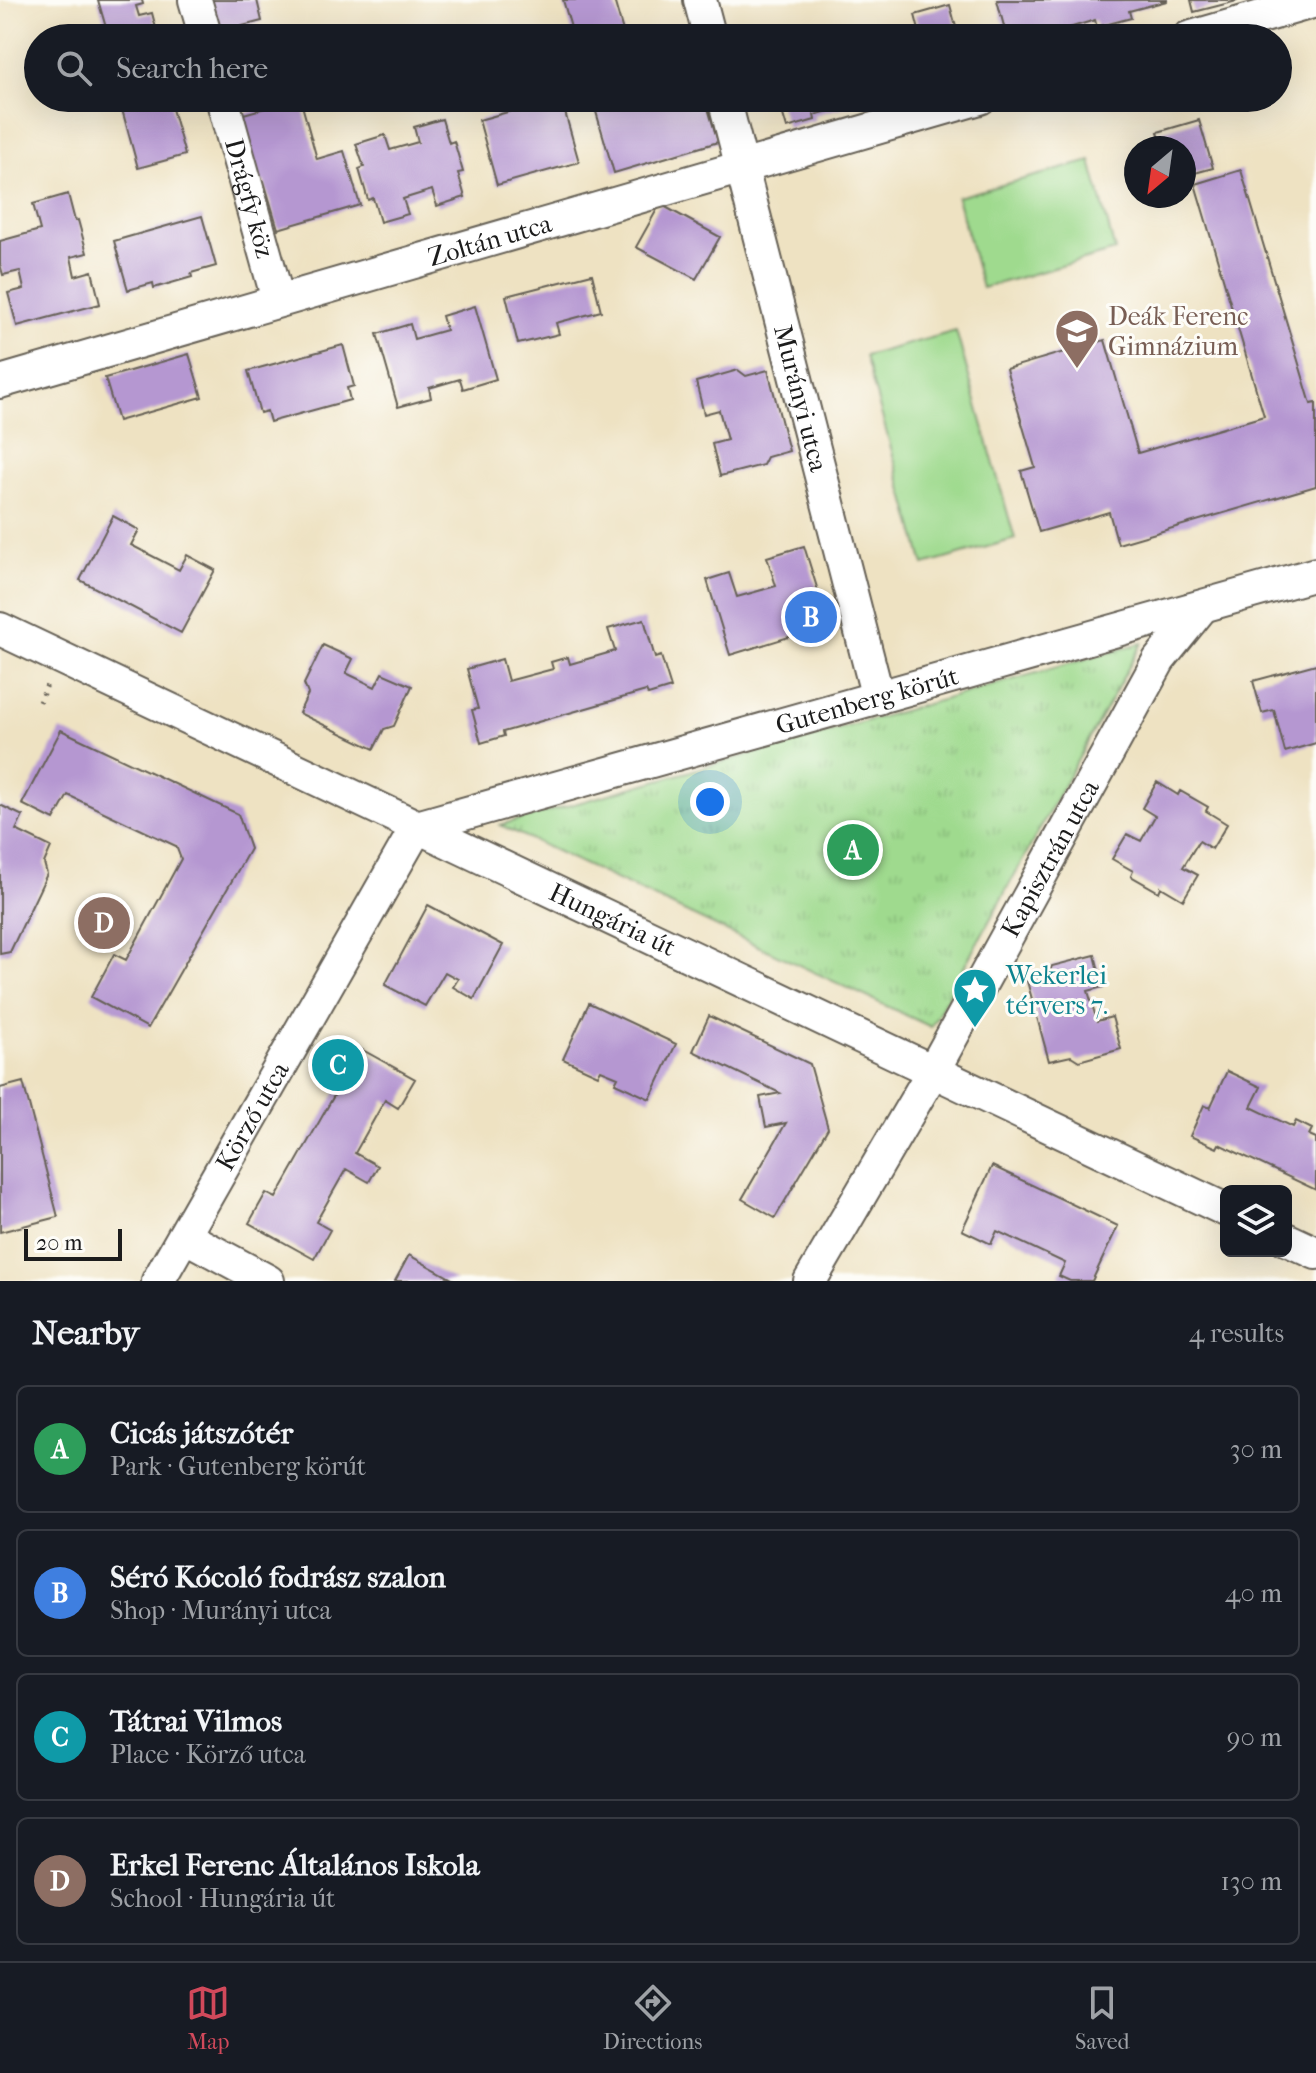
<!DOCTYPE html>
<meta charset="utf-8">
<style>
:root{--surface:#171b24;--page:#20242c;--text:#f1f3f6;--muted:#9ea1a6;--line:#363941;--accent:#d1495b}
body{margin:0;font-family:"IM FELL French Canon",serif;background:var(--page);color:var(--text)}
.controls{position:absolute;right:24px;bottom:24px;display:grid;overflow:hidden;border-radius:12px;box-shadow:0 8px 32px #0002}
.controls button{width:72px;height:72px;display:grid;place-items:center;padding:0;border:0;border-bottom:2px solid var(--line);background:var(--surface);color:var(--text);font:40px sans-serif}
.compass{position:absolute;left:1124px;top:136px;width:72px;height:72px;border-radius:50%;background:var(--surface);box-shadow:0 8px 32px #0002;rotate:209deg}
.scale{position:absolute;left:24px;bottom:20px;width:98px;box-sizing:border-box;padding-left:8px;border:4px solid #1c1c1c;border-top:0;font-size:22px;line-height:28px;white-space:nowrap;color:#1c1c1c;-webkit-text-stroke:6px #fdfcf7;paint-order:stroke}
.you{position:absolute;left:710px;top:802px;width:28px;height:28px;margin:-20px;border:6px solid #fff;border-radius:50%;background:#1a73e8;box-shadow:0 0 0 12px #1a73e833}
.badge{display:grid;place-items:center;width:52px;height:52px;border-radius:50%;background:var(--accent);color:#fff;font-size:26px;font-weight:700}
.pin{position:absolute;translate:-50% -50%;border:4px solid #fff;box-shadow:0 2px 8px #0006}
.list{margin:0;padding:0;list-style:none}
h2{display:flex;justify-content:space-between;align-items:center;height:104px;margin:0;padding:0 32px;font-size:34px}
h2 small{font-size:26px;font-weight:400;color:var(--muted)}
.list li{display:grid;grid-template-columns:52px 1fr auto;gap:24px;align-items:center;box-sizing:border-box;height:128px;margin:0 16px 16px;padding:0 16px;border:2px solid var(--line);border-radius:12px}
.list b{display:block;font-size:30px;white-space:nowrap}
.list p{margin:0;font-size:26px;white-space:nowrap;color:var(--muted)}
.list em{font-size:26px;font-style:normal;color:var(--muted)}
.icon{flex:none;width:44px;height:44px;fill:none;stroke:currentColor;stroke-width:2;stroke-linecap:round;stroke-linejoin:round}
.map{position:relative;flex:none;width:1316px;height:1281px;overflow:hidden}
.search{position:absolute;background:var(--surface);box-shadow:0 8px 32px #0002;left:24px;right:24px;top:24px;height:88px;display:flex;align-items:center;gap:20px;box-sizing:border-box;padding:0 28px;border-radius:44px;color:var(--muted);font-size:30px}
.sheet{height:680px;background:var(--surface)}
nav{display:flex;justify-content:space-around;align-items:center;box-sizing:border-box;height:112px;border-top:2px solid var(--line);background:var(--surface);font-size:22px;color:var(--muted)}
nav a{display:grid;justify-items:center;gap:4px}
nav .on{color:var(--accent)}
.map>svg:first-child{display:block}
</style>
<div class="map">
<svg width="1316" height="1281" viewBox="0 0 1316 1281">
<defs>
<pattern id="park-tufts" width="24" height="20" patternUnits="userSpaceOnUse" patternTransform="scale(2)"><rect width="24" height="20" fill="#9fda8e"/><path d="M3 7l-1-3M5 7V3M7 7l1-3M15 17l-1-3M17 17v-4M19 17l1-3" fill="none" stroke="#88ba7a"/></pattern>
</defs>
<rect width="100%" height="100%" fill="#fdfcf7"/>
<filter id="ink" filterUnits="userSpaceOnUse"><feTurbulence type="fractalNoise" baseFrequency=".0125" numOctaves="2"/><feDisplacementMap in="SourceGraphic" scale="16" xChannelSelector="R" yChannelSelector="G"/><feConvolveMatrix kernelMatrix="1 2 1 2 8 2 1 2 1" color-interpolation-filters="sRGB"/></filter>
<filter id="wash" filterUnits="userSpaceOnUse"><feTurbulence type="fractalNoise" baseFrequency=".006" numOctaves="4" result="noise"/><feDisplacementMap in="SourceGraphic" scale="32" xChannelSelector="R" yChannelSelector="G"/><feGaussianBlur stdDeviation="1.8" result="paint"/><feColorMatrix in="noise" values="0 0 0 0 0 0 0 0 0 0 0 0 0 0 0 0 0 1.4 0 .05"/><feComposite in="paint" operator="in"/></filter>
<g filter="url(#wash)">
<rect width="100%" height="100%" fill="#eee2c2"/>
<path fill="url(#park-tufts)" stroke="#5e7b55" stroke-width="2" d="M 1142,643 L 931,1027 L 500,825 Z"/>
<path fill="#9fda8e" stroke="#5e7b55" stroke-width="2" d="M 1091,161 L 1115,251 L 982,288 L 957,197 Z
M 956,331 L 1015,539 L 924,565 L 865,356 Z"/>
<g id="blocks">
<path fill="#b597d1" d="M 98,0 L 142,0 L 143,4 L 136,6 L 139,16 L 152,13 L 157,32 L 144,36 L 145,38 L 98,38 L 97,33 L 107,31 Z
M 206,0 L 257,0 L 262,21 L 215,33 Z
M 563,0 L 614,0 L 625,38 L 574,38 Z
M 997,0 L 1167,0 L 1167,1 L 1129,11 L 1131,18 L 1097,27 L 1095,20 L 1036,38 L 999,38 L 997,32 L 1005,30 Z
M 1191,0 L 1237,0 L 1237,1 L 1194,12 Z
M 950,5 L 959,38 L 921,38 L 915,15 Z
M 134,98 L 169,98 L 185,155 L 138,168 L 120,102 Z
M 300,98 L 317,159 L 344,151 L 360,205 L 278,229 L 264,181 L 252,185 L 233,117 Z
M 558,98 L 561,98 L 579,162 L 497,185 L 479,120 Z
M 592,98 L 705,98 L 718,142 L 614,173 Z
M 778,98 L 873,98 L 873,99 L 814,115 L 815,120 L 787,128 Z
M 442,119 L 449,143 L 454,141 L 463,172 L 458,173 L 465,197 L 437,206 L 432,190 L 403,199 L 408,214 L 380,222 L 373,198 L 368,200 L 359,169 L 364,167 L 356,144 L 385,135 L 390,150 L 418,142 L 414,127 Z
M 1199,120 L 1213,168 L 1184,176 L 1184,148 L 1163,148 L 1158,132 Z
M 1241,170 L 1311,404 L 1316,403 L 1316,486 L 1118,544 L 1109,512 L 1039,532 L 1021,471 L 1035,467 L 1006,369 L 1105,340 L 1138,453 L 1264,416 L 1195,184 Z
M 68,194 L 75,221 L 78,220 L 87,253 L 71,257 L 75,276 L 92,271 L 100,304 L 17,326 L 8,293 L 24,289 L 20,271 L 3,275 L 0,264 L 0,241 L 40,230 L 33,204 Z
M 660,204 L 720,237 L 696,279 L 636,247 Z
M 202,216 L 216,266 L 191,273 L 192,277 L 154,288 L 153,283 L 128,290 L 114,241 Z
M 592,274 L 601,311 L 556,323 L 559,334 L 518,344 L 506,296 Z
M 475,306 L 496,379 L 463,389 L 460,379 L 429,388 L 431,398 L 398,407 L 377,334 L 410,324 L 414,339 L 446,330 L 442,316 Z
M 343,345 L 354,386 L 347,388 L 350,400 L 270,422 L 267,411 L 260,413 L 248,371 Z
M 189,354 L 202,397 L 118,421 L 105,378 Z
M 738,370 L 746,376 L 768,370 L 789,451 L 767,457 L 763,465 L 720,476 L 712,444 L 727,440 L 719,410 L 704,414 L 696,382 Z
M 113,516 L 139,530 L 131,545 L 179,570 L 187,555 L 215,570 L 181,633 L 80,580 Z
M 804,546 L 824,610 L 812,630 L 730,655 L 707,580 L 729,573 L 737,597 L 776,586 L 767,557 Z
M 644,619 L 655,658 L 661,656 L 671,688 L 648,695 L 646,691 L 503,732 L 504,736 L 481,743 L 472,710 L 478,709 L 467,669 L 502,659 L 508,681 L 553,669 L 551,662 L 568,657 L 570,664 L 615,651 L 608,629 Z
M 323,645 L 353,659 L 346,673 L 375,687 L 382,673 L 412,686 L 394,726 L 384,729 L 374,749 L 299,713 L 308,694 L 304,684 Z
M 1316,664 L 1316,743 L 1285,752 L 1274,710 L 1262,713 L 1253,681 Z
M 61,730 L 238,814 L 250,849 L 148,1028 L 91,997 L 114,954 L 126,960 L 181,859 L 176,846 L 68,795 L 54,820 L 22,804 Z
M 1157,782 L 1178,795 L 1180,791 L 1208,807 L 1206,811 L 1227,824 L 1212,849 L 1199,841 L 1183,867 L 1198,875 L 1183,900 L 1161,887 L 1159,892 L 1131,876 L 1133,871 L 1112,859 L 1127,834 L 1141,841 L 1155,816 L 1142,808 Z
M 0,805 L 23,816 L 16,830 L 51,847 L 44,863 L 47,874 L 10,952 L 0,954 Z
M 428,905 L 503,945 L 474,999 L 453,987 L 458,979 L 445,972 L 425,1006 L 385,985 Z
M 1095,955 L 1103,987 L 1088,991 L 1097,1021 L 1112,1017 L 1121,1049 L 1079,1061 L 1071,1056 L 1049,1061 L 1027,981 L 1048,975 L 1052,966 Z
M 589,1003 L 676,1044 L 650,1099 L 615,1083 L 618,1077 L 601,1070 L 598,1075 L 563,1059 Z
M 709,1016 L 810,1064 L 828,1128 L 775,1218 L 742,1199 L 786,1123 L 766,1127 L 760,1097 L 780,1093 L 693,1051 Z
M 350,1043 L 415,1079 L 398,1108 L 385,1100 L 355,1153 L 378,1166 L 369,1182 L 346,1169 L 316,1222 L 330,1230 L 314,1259 L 249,1223 L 266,1193 L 276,1198 L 344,1078 L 334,1073 Z
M 1227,1071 L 1261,1087 L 1251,1107 L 1293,1127 L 1296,1121 L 1312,1129 L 1309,1135 L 1316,1138 L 1316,1190 L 1219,1144 L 1217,1148 L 1190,1136 L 1204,1105 L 1210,1108 Z
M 23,1082 L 58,1217 L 0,1232 L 0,1088 Z
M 992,1166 L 1118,1226 L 1092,1281 L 1070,1281 L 1059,1276 L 1065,1263 L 997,1231 L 991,1244 L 962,1230 Z
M 409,1255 L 456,1281 L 395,1281 Z"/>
</g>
</g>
<g filter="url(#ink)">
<use href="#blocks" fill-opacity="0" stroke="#666156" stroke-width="2"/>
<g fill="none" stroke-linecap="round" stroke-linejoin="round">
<g stroke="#666156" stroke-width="36">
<g id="street">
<path d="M 195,0 L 206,38"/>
<path d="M 700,0 L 710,38"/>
<path d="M 1188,38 L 1316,1"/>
<path id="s1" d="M 222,98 L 278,300"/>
<path id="s2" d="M 724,98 L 878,698"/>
<path id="s3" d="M 0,382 L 980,98"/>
<path id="s4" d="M 0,629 L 1226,1210"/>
<path d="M 184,1236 L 268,1281"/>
<path d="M 1286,1239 L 1316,1253"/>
<path id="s5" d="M 158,1281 L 417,827 L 1316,574"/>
<path id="s6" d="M 810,1281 L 933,1071 L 1159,660 L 1202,607"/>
</g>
</g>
<path stroke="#666156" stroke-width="5" stroke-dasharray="2 6" stroke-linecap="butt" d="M 39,702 L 47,685"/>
<use href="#street" stroke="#fff" stroke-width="32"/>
</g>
</g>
<defs>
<g id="school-pin" transform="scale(2.3)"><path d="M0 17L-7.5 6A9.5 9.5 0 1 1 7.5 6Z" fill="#8d6e63" stroke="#fdfcf7"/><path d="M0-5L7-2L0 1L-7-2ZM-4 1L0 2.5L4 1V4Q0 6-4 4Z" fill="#fff"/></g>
<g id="sight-pin" transform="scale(2.3)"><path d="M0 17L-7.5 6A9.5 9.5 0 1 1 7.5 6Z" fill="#0f9aa8" stroke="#fdfcf7"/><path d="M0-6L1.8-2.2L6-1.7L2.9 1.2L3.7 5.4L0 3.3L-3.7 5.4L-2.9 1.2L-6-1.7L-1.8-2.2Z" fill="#fff"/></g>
</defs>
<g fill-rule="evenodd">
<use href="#school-pin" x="1077" y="331"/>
<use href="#sight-pin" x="975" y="990"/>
</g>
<g text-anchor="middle" stroke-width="6" stroke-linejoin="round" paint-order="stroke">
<g font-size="26" fill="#1c1c1c" stroke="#fdfcf7">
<text dy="9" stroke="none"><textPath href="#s1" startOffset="104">Drágfy köz</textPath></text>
<text dy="9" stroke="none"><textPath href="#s3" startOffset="510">Zoltán utca</textPath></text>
<text dy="9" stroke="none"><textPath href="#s2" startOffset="310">Murányi utca</textPath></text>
<text dy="9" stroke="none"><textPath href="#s5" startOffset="990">Gutenberg körút</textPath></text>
<text dy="9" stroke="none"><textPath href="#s6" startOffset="486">Kapisztrán utca</textPath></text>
<text dy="9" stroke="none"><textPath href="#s4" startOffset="678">Hungária út</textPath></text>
<text dy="9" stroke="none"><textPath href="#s5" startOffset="190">Körző utca</textPath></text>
</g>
<g font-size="26" fill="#785e54" stroke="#fdfcf7" text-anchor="start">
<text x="1108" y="325">Deák Ferenc<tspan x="1108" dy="30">Gimnázium</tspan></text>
</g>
<g font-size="26" fill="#0d838f" stroke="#fdfcf7" text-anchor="start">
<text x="1006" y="984">Wekerlei<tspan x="1006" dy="30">térvers 7.</tspan></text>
</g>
</g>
</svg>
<div class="controls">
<button><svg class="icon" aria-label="layers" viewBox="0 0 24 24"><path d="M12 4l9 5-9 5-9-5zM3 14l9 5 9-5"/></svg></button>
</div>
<svg class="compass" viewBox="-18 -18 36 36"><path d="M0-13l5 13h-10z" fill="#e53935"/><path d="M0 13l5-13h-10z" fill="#9ea1a6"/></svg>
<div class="scale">20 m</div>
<div class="you"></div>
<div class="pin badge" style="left:853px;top:850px;background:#2e9e5b">A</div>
<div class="pin badge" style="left:811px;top:617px;background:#3f7fe0">B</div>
<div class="pin badge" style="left:338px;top:1065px;background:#0f9aa8">C</div>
<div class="pin badge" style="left:104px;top:923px;background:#8d6e63">D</div>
<div class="search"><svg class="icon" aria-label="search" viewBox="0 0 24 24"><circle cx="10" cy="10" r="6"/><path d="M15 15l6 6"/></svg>Search here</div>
</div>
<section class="sheet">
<h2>Nearby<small>4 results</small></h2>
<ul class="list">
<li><span class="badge" style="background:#2e9e5b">A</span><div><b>Cicás játszótér</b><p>Park · Gutenberg körút</p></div><em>30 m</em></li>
<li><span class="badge" style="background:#3f7fe0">B</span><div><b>Séró Kócoló fodrász szalon</b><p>Shop · Murányi utca</p></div><em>40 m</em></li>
<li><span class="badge" style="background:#0f9aa8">C</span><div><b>Tátrai Vilmos</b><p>Place · Körző utca</p></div><em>90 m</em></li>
<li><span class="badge" style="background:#8d6e63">D</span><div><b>Erkel Ferenc Általános Iskola</b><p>School · Hungária út</p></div><em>130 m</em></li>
</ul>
</section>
<nav>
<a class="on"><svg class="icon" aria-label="map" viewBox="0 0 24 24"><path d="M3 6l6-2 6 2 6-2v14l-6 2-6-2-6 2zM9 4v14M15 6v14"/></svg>Map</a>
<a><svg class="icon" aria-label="directions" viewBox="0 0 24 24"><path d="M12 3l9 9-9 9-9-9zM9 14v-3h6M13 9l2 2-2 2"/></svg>Directions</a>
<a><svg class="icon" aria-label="saved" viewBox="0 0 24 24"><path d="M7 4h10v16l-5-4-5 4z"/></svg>Saved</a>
</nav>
